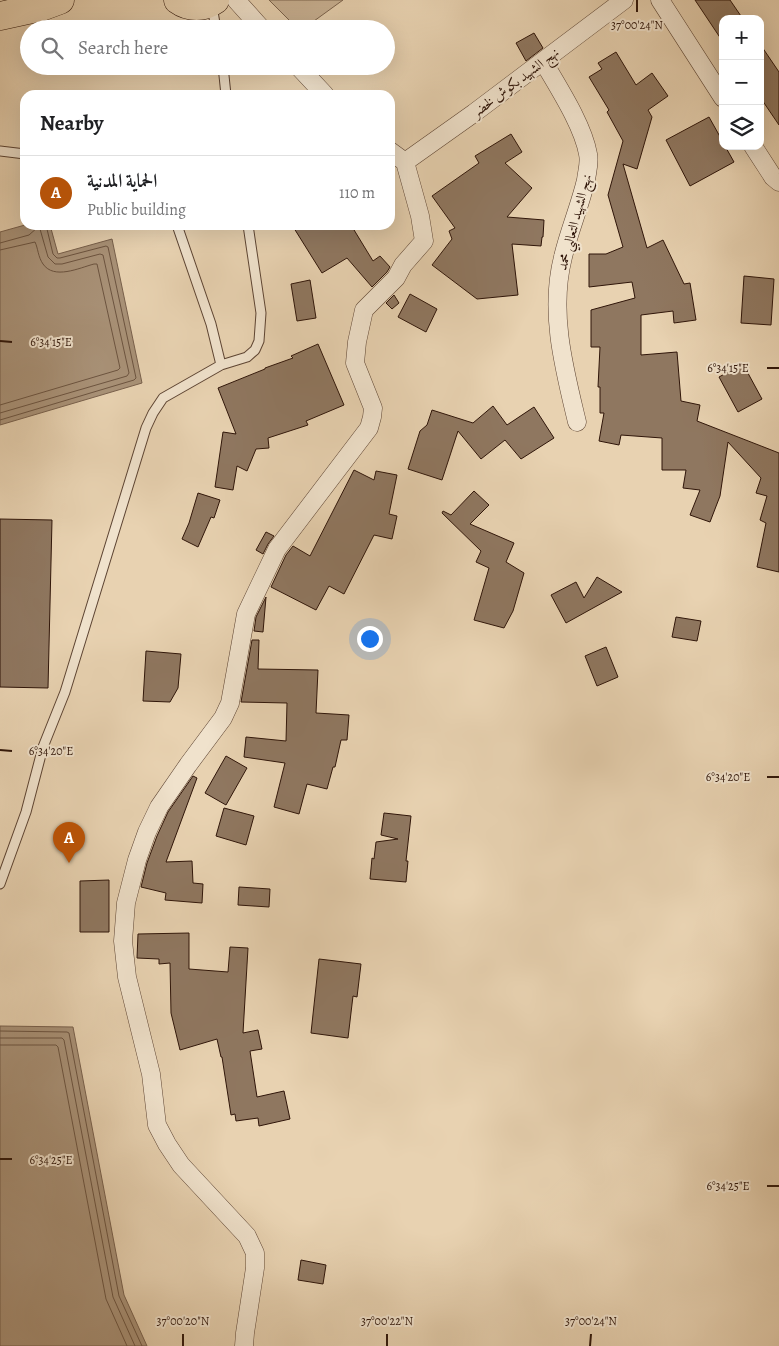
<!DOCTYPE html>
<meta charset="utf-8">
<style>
:root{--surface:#fff;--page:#f2f2f2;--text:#202124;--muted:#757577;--line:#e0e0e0;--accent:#b45309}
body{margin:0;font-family:Alegreya,Amiri,serif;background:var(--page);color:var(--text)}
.controls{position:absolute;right:15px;top:15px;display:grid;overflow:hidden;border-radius:10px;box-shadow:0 5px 20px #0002}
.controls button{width:45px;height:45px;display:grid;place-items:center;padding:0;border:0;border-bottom:1px solid var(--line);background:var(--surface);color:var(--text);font:25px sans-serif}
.you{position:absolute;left:369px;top:638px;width:18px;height:18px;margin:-12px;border:4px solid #fff;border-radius:50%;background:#1a73e8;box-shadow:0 0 0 8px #1a73e833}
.badge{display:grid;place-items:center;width:32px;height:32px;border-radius:50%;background:var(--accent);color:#fff;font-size:16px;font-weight:700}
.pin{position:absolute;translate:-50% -41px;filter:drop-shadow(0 1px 2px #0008)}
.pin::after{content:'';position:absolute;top:26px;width:18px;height:15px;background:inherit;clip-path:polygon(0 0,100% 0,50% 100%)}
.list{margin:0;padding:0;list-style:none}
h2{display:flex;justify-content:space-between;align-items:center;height:65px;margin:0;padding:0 20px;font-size:21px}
h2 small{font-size:16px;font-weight:400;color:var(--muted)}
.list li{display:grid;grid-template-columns:32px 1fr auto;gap:15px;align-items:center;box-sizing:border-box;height:75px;padding:0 20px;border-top:1px solid var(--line)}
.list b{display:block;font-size:19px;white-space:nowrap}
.list p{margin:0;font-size:16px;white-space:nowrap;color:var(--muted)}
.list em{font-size:16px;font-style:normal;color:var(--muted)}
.icon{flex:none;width:28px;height:28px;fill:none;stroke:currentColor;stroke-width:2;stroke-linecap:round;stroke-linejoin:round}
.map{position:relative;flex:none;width:779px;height:1346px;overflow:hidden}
.search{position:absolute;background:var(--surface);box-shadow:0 5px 20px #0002;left:20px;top:20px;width:375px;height:55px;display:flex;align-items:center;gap:12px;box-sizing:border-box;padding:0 18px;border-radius:28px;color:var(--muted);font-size:19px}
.panel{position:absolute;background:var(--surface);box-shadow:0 5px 20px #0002;left:20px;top:90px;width:375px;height:140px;border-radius:15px}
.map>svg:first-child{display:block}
</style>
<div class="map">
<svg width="779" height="1346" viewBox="0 0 779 1346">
<rect width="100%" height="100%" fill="#e8d2b1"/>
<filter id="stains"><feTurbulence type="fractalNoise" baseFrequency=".004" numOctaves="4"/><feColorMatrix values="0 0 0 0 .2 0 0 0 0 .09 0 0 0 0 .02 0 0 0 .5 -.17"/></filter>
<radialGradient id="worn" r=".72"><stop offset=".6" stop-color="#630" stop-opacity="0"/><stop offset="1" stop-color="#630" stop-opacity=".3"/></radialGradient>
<path fill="#c9b294" stroke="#7c644e" d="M 269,0 L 343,0 L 303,29 L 298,29 Z"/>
<path fill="#a99278" stroke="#78604c" d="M 25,225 L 50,225 L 58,254 L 112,239 L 142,383 L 0,425 L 0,232 Z
M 0,1026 L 73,1027 L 124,1295 L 147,1346 L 0,1346 Z"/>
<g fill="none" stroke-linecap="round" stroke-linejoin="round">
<path stroke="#6c5440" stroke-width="1" d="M 0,243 L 29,235 L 38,227 L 40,229 L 48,257 L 55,264 L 62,264 L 100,254 L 103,255 L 129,373 L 127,376 L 0,413
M 0,250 L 35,242 C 38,248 38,257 43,264 C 54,280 79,268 94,264 L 97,264 L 120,368 L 118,370 L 0,405
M 0,420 L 134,380 L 136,378 L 108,247 L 106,246 L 60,258 L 57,258 L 53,254 L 46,225
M 0,1031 L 67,1032 L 69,1033 L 119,1296 L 142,1346
M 0,1038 L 62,1038 L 64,1040 L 113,1297 L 135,1346
M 0,1045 L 56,1045 L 58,1047 L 106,1299 L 127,1346"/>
</g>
<path fill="#8f7760" stroke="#2f1509" d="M 695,0 L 730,0 L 743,19 L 723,19 L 723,42 Z
M 534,33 L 543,48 L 526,61 L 516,43 Z
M 760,44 L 779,72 L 779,125 L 760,97 Z
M 616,52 L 636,85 L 652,73 L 668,96 L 648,110 L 652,117 L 637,169 L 623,164 L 647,248 L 663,240 L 684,284 L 690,283 L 696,320 L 674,323 L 673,311 L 641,315 L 641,355 L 677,352 L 681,401 L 700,405 L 697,421 L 779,453 L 779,572 L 757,567 L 766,523 L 760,520 L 767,496 L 756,493 L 761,478 L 728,442 L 720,496 L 710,522 L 690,515 L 700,490 L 683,488 L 686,470 L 662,470 L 662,438 L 621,435 L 619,445 L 599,441 L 604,413 L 600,413 L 600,387 L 598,387 L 600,347 L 591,347 L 591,310 L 635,298 L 632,282 L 589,287 L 589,254 L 606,254 L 623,247 L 608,195 L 623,141 L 607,112 L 609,110 L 589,77 L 602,69 L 598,63 Z
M 709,117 L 723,142 L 723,146 L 725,146 L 734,162 L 690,186 L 666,140 Z
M 511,134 L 522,152 L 505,163 L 532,188 L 507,217 L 544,220 L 543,237 L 542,237 L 541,246 L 512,244 L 518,295 L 477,299 L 432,265 L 452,239 L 449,231 L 455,228 L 432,196 L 479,163 L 475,156 Z
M 292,225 L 351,225 L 373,261 L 380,256 L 390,267 L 387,272 L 372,287 L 347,258 L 322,273 Z
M 744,276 L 774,279 L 771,325 L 741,323 Z
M 310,280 L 316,318 L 297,321 L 291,284 Z
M 410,294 L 437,309 L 426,332 L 398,317 Z
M 394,295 L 399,303 L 392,309 L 386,303 Z
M 318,344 L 344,405 L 306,421 L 308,425 L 268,438 L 269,448 L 256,449 L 247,471 L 237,466 L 233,490 L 215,487 L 223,432 L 236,434 L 218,388 L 265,369 L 265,368 L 293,358 L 291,356 Z
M 743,364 L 762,399 L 738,412 L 719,377 Z
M 493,406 L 507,425 L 534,407 L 554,438 L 521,459 L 505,440 L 481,459 L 458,431 L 442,480 L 408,469 L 420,431 L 427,425 L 432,410 L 473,423 Z
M 354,470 L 374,480 L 376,471 L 397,475 L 389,514 L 397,516 L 392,539 L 374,535 L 344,594 L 329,586 L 316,610 L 271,587 L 286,555 L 293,546 L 310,556 Z
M 474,491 L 489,505 L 470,524 L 514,543 L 506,562 L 524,573 L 513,611 L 504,628 L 474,620 L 489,568 L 476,562 L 481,551 L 442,513 L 443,511 L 451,515 Z
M 198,493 L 220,500 L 214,518 L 211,517 L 198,547 L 182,539 L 189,523 Z
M 0,519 L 52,520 L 48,688 L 0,687 Z
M 266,532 L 274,536 L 268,544 L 263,554 L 256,550 Z
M 597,577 L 622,592 L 566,623 L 551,595 L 576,582 L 584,598 Z
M 266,597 L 263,632 L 254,631 L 256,617 Z
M 676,617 L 701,621 L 697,641 L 672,637 Z
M 252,640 L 259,640 L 258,669 L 318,670 L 316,713 L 349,715 L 347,740 L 341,740 L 335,767 L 333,767 L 327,789 L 307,784 L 299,814 L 274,807 L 285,763 L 244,757 L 246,737 L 286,741 L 287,703 L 241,702 Z
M 606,647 L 618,677 L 597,686 L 585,656 Z
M 146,651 L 181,654 L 178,688 L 170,702 L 143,701 Z
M 226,756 L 247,768 L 226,805 L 205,793 Z
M 193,776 L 197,778 L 166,862 L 192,861 L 193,883 L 203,884 L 202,903 L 165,900 L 166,893 L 141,887 L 147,863 L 157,836 L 168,812 Z
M 224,808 L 254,816 L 246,845 L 216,836 Z
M 384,813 L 411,816 L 406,861 L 408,861 L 406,882 L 370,879 L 372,858 L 374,859 L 376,842 L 398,839 L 381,835 Z
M 109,880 L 109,932 L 80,932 L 80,881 Z
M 239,887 L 270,889 L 269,907 L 238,905 Z
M 189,933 L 189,969 L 228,972 L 230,947 L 248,948 L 243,1033 L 258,1030 L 262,1049 L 250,1051 L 257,1097 L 284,1091 L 290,1119 L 259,1126 L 258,1118 L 236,1121 L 235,1114 L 231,1115 L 222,1057 L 221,1057 L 217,1039 L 180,1050 L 171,1013 L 170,963 L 159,964 L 159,959 L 137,958 L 138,934 Z
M 319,959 L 361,964 L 357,997 L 353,996 L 348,1038 L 311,1033 Z
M 301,1260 L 326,1265 L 323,1284 L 298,1280 Z"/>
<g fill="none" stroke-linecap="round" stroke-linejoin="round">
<g stroke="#5d4433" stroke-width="11">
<path id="service" d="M 212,6 L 216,29
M 223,66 L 226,95
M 0,151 L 25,154
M 177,225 L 211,324 L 221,365
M 0,884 L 26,812 L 43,747 L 65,692 L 146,428 L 153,413 L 163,398 L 221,365 L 247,357 L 255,350 L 259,341 L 261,313 L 248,225"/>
</g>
<g stroke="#5d4433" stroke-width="19">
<path id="minor" d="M 236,0 L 262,29
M 660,0 L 723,98
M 543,61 C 558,87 583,125 588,154 C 590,163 587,171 586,180 C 580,206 569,231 563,257 C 549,312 564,368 577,422
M 298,66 L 325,95
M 753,146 L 773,177 L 779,182
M 390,151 L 405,162
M 405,162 L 474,113 L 624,0
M 244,1346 L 245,1333 L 255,1268 L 255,1253 L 247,1236 L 181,1165 L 167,1144 L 157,1125 L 151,1074 L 127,977 L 123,941 L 126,903 L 137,860 L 147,832 L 159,807 L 188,765 L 223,718 L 230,703 L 246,614 L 277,549 L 369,428 L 372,417 L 373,408 L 355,363 L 357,342 L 364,310 L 396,278 L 403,265 L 424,241 L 420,216 L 405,162"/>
</g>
<g stroke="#2f1509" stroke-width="29">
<path id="primary" d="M 178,0 C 189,8 204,8 215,0
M 0,16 L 41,7 L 60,0"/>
</g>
<use href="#service" stroke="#f0e2cc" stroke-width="9"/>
<use href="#minor" stroke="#f0e2cc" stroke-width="18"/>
<use href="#primary" stroke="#e8d2b1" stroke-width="28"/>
</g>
<path fill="none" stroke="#2f1509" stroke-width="2" d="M 637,12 L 637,0M 0,341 L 12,342M 767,368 L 779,368M 0,750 L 12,751M 767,777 L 779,777M 0,1159 L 12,1159M 767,1186 L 779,1186M 183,1346 L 183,1334M 387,1346 L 387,1334M 590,1346 L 591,1334"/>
<g text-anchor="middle" stroke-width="4" stroke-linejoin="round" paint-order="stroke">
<g font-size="14" fill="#2f1509" stroke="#f0e2cc">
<text transform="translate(515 82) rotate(-37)" y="5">نهج الشهيد بكوش لخضر</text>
<text transform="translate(574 222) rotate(-75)" y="5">نهج الشهيد التعالبي محمد</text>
</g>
</g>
<g font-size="12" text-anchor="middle" fill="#2f1509" stroke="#f0e2cc" stroke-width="4" stroke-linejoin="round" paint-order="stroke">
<text x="637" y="29">37°00'24"N</text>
<text x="51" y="346">6°34'15"E</text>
<text x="728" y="372">6°34'15"E</text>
<text x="51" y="755">6°34'20"E</text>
<text x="728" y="781">6°34'20"E</text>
<text x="51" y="1164">6°34'25"E</text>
<text x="728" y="1190">6°34'25"E</text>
<text x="183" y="1325">37°00'20"N</text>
<text x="387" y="1325">37°00'22"N</text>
<text x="591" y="1325">37°00'24"N</text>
</g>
<rect width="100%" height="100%" filter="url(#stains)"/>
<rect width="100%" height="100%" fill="url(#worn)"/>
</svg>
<div class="controls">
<button>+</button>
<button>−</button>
<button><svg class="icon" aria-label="layers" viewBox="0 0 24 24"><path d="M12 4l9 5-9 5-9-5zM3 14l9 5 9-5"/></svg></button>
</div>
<div class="you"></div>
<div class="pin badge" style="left:69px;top:863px">A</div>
<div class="search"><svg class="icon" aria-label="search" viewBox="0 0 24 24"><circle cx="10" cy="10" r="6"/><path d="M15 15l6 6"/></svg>Search here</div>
<section class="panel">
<h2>Nearby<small></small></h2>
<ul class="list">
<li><span class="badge">A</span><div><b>الحماية المدنية</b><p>Public building</p></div><em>110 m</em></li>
</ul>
</section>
</div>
